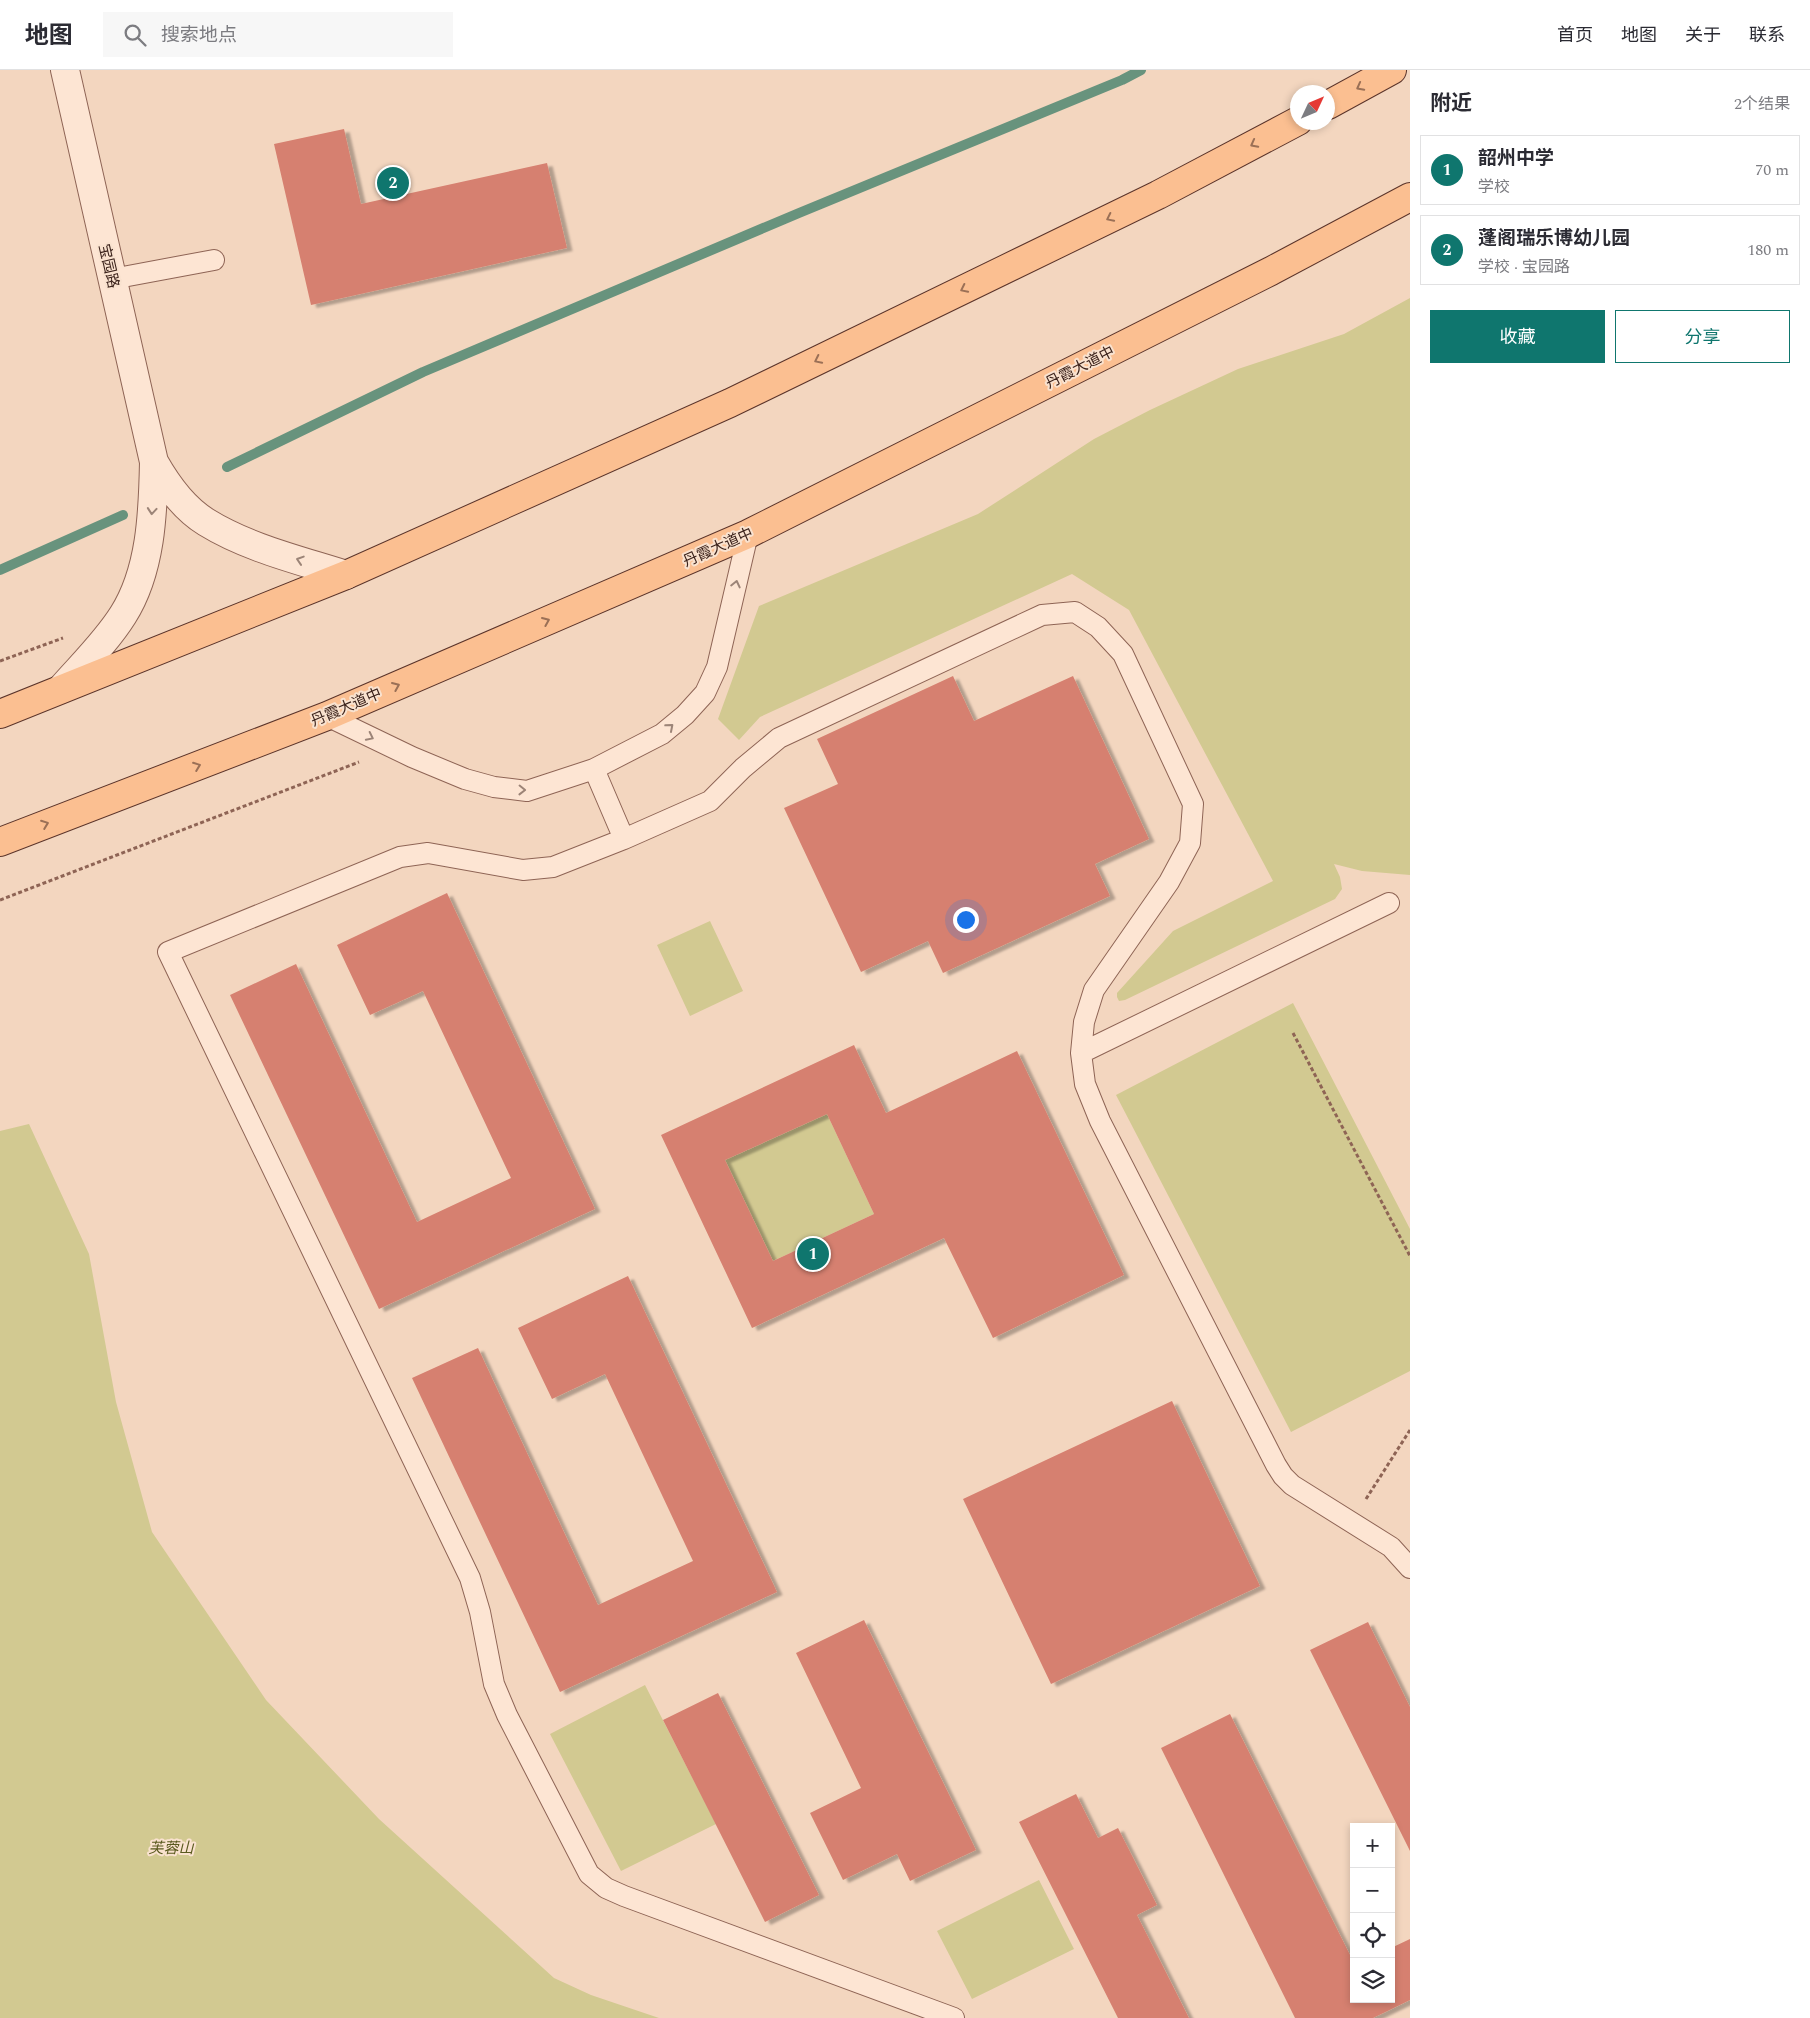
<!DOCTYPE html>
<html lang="zh">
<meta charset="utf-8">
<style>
:root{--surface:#fff;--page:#f7f7f7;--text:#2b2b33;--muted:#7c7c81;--line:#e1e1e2;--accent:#0f766e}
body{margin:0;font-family:Spectral,"Noto Sans SC",serif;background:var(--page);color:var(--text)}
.controls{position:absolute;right:15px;bottom:15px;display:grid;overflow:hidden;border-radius:0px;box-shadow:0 2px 8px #0003}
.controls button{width:45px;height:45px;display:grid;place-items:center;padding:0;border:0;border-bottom:1px solid var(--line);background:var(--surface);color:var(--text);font:25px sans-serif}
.compass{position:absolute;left:1290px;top:15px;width:45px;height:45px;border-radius:50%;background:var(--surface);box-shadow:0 2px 8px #0003;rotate:46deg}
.you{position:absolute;left:965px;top:849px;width:18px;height:18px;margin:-12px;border:4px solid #fff;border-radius:50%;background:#1a73e8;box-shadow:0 0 0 8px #1a73e833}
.badge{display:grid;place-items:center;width:32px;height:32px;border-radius:50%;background:var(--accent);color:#fff;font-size:16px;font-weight:700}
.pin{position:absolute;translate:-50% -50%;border:2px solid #fff;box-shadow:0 1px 5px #0006}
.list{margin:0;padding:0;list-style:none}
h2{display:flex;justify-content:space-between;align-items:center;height:65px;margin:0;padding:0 20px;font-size:21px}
h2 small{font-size:16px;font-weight:400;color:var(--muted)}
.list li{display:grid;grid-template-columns:32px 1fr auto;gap:15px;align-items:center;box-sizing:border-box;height:70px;margin:0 10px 10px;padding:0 10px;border:1px solid var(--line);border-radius:0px}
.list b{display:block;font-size:19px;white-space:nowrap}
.list p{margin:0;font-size:16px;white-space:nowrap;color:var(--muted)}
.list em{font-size:16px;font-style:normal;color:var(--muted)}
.actions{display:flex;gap:10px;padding:15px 20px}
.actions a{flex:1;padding:11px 0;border:1px solid var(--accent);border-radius:0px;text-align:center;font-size:18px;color:var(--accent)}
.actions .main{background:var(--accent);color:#fff}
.icon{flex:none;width:28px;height:28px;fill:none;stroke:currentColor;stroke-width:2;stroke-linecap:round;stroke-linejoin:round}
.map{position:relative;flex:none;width:1410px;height:1948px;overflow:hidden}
header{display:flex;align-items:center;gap:30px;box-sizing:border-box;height:70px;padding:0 25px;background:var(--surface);border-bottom:1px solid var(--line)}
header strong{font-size:24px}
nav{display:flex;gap:28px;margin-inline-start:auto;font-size:18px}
.search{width:350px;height:45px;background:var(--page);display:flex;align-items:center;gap:12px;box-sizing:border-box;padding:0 18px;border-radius:0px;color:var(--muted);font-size:19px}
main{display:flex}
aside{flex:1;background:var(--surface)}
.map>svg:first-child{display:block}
</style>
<header>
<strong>地图</strong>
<div class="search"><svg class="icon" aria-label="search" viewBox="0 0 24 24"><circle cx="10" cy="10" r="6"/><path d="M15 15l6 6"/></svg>搜索地点</div>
<nav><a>首页</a><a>地图</a><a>关于</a><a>联系</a></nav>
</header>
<main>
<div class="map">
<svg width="1410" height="1948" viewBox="0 0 1410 1948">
<defs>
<filter id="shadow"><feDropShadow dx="5.5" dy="3" stdDeviation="1" flood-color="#0004"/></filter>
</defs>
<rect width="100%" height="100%" fill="#f3d6bf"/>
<path fill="#d2c991" d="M 1410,228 L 1410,805 L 1362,801 L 1334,794 L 1340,807 L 1342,819 L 1335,829 L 1125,930 L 1119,931 L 1117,927 L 1117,923 L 1173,861 L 1273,811 L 1129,540 L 1072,504 L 760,647 L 739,670 L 718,649 L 759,536 L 978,444 L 1094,369 L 1150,340 L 1238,299 L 1344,264 Z
M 710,851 L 743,921 L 690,946 L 657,875 Z
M 1293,933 L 1410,1159 L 1410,1301 L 1291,1362 L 1116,1025 Z
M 827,1044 L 874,1144 L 773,1191 L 725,1090 Z
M 29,1054 L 89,1184 L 116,1332 L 152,1462 L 266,1630 L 379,1749 L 554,1908 L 591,1925 L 659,1948 L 0,1948 L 0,1061 Z
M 645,1615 L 716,1754 L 621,1801 L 550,1664 Z
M 1039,1810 L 1074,1879 L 972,1929 L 937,1861 Z"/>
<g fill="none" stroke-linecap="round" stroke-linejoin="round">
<path stroke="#68937d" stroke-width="10" d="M 227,397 L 423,302 L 799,143 L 1122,10 L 1141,0
M 0,500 L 123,445"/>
</g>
<path fill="#d68070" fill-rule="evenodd" filter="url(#shadow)" d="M 344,59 L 361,134 L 547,93 L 567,178 L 311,235 L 274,74 Z
M 953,606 L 974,651 L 1073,606 L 1149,769 L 1095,794 L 1110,826 L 943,903 L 928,871 L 861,902 L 784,738 L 838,714 L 817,669 Z
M 447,823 L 595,1139 L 379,1239 L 230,925 L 296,894 L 417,1152 L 511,1108 L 423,921 L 370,945 L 337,875 Z
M 854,975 L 886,1043 L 1017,981 L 1124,1205 L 993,1268 L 944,1168 L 752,1258 L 661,1065 ZM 827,1044 L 874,1144 L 773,1191 L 725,1090 Z
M 628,1206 L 777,1522 L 560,1622 L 412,1308 L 478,1278 L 598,1535 L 693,1491 L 605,1304 L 552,1329 L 518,1258 Z
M 1172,1331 L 1260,1516 L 1051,1614 L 963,1429 Z
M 864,1550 L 976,1780 L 910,1811 L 897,1784 L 843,1810 L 810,1743 L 861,1718 L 796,1583 Z
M 1368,1552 L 1410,1637 L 1410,1781 L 1310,1580 Z
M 718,1623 L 819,1825 L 765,1852 L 663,1650 Z
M 1230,1644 L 1354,1893 L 1354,1929 L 1391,1929 L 1391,1878 L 1410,1869 L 1410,1930 L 1373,1948 L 1295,1948 L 1161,1678 Z
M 1076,1724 L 1098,1768 L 1118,1758 L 1157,1835 L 1137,1845 L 1189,1948 L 1118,1948 L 1019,1752 Z"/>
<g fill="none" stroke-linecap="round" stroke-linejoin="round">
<g stroke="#8e6455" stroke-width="22">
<path id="lane" d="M 112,209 L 214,190
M 327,646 L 412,687 L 465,709 L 494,717 L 527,721 L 594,699 L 662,664 L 685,645 L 705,623 L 717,597 L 748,464
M 594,699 L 624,769
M 1081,983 L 1389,833
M 954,1948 L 624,1826 L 606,1818 L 589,1804 L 507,1645 L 494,1614 L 480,1542 L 470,1508 L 168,882 L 400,787 L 428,783 L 523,800 L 553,797 L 624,769 L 710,731 L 743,698 L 779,668 L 1042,545 L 1075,542 L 1098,557 L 1123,584 L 1193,734 L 1190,773 L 1169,812 L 1094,920 L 1084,952 L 1081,983 L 1085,1014 L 1100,1051 L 1276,1395 L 1283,1406 L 1292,1415 L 1391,1477 L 1410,1498"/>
</g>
<g stroke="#8e6455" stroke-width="30">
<path id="street" d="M 154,392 C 167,415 183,438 206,452 C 248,478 299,490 346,505
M 61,619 C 82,595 106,572 123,545 C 151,501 153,443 154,392 L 65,0"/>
</g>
<g stroke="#5b342a" stroke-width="30">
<path id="primary" d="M 1328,35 L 1392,0
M 0,644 L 346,505 L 730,333 L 1158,125 L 1298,51
M 0,772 L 327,646 L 748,464 L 1271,201 L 1410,127"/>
</g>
<path stroke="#8e6455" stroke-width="3" stroke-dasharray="4 2.5" stroke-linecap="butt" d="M 0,591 L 63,568
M 0,830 L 359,692
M 1293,963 L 1410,1186
M 1366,1429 L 1410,1360"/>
<use href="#lane" stroke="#fde5d3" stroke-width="20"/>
<use href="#street" stroke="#fde5d3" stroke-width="28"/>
<use href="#primary" stroke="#fbbf91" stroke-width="28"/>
</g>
<defs><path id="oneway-chevron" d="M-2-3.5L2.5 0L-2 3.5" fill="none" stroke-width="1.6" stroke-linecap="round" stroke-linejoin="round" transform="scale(1.25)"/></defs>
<g stroke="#9b7056">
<use href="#oneway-chevron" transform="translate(1360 17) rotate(152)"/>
<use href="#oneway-chevron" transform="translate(1254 74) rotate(152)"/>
<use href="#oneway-chevron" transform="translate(1110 148) rotate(154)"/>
<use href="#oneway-chevron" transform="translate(964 219) rotate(154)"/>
<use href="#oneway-chevron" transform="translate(818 290) rotate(154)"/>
<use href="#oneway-chevron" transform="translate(546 551) rotate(-23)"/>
<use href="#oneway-chevron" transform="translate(396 616) rotate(-23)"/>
<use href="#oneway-chevron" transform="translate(197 696) rotate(-21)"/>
<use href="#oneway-chevron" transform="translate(45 754) rotate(-21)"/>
</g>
<g stroke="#9c8477">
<use href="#oneway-chevron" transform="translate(152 441) rotate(95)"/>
<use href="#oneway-chevron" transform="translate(300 490) rotate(-162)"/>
<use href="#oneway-chevron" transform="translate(736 514) rotate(-77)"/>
<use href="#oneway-chevron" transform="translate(670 657) rotate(-41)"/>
<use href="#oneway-chevron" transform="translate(370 667) rotate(26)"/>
<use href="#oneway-chevron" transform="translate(522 720) rotate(1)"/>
</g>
<g text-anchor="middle" stroke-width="4" stroke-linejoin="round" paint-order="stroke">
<g font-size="15" fill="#3b221b" stroke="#f9e2cf">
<text transform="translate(109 196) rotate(77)" y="5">宝园路</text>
<text transform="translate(1080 297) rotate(-27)" y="5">丹霞大道中</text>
<text transform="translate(718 477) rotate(-24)" y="5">丹霞大道中</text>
<text transform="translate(346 637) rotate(-23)" y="5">丹霞大道中</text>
</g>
<g font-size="15" font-style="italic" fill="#5a5a1f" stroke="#f9e2cf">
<text x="171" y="1783">芙蓉山</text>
</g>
</g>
</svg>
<div class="controls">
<button>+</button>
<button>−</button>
<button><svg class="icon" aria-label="locate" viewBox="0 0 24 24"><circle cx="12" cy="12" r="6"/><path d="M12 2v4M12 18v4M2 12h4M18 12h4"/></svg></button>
<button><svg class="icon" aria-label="layers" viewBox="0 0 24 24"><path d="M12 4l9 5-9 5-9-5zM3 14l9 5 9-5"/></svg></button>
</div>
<svg class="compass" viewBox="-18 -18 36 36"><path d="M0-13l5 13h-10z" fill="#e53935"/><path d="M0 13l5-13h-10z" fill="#7c7c81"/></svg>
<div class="you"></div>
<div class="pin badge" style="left:813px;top:1184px">1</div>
<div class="pin badge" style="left:393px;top:113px">2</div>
</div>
<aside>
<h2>附近<small>2个结果</small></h2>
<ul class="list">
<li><span class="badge">1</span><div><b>韶州中学</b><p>学校</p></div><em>70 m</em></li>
<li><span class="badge">2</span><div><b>蓬阁瑞乐博幼儿园</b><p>学校 · 宝园路</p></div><em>180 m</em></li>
</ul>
<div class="actions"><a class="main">收藏</a><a>分享</a></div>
</aside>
</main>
